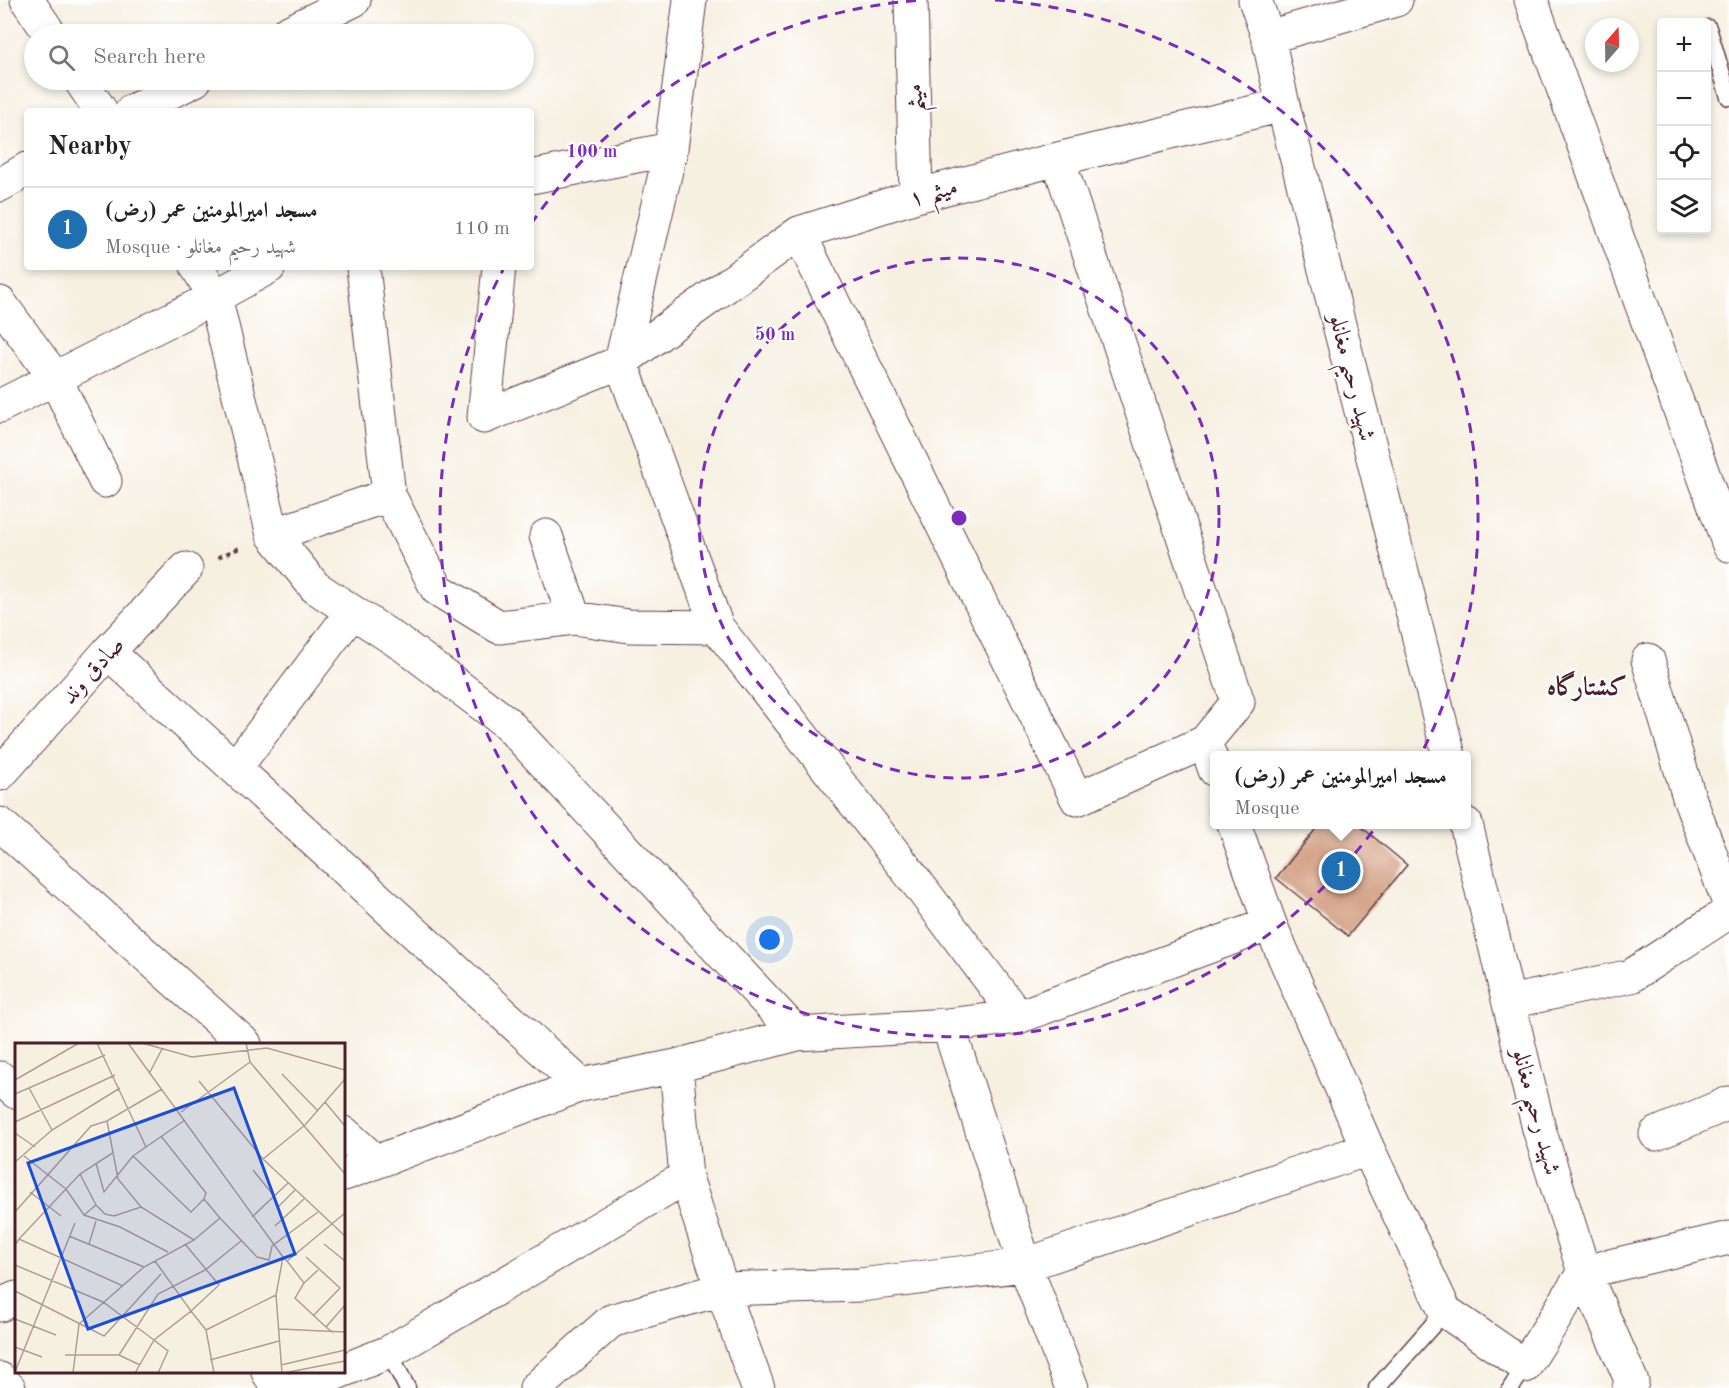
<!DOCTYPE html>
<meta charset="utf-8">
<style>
:root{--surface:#fff;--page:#f2f2f2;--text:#222;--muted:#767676;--line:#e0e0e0;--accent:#1f6fb2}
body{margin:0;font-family:"Old Standard TT",Amiri,serif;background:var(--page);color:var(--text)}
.controls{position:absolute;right:18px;top:18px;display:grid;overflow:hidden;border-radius:6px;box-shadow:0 3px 9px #0003}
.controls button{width:54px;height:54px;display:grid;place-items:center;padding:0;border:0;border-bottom:2px solid var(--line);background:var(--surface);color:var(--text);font:30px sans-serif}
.compass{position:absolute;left:1585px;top:18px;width:54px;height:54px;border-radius:50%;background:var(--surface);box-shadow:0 3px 9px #0003;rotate:20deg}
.you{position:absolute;left:770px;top:940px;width:21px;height:21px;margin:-15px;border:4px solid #fff;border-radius:50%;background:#1a73e8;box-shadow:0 0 0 9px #1a73e833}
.badge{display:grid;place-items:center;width:39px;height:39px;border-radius:50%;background:var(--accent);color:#fff;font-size:20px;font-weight:700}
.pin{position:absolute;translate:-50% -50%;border:3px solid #fff;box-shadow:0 2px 6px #0006}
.popup{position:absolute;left:1210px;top:751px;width:261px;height:78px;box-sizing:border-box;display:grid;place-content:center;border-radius:6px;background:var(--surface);filter:drop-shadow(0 2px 4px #0005);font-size:20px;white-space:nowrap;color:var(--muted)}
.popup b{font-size:22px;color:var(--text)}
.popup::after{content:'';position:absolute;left:50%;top:100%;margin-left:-12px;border:12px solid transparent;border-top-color:var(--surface)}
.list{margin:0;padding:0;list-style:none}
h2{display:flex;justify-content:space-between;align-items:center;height:78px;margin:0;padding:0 24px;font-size:26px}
h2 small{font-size:20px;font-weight:400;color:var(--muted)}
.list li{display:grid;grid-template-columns:39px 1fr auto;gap:18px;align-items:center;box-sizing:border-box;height:84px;padding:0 24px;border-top:2px solid var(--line)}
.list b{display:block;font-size:22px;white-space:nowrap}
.list p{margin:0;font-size:20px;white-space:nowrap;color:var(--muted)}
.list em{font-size:20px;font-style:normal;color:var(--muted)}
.icon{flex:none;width:33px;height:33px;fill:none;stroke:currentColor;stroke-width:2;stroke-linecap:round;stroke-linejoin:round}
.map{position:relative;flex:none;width:1729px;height:1388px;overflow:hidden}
.search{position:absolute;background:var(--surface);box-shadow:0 3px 9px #0003;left:24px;top:24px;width:510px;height:66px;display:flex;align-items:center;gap:15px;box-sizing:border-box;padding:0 21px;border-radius:33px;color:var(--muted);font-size:22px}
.panel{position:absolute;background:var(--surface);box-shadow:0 3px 9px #0003;left:24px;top:108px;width:510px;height:162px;border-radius:6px}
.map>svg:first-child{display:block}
</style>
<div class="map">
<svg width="1729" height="1388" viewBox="0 0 1729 1388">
<rect width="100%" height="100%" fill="#fff"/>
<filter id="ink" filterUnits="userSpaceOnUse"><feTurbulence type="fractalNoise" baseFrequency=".0167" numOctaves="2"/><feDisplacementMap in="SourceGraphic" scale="12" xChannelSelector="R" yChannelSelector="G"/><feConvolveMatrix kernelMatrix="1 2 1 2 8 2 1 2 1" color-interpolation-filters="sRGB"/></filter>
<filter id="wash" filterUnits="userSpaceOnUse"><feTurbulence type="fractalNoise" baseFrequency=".008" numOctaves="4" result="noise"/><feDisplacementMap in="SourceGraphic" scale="24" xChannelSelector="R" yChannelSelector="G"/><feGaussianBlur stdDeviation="1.35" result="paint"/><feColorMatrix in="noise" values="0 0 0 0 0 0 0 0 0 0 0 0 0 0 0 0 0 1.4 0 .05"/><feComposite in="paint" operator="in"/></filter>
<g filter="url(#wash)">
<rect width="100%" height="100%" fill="#f6f0e1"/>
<g id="blocks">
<path fill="#d19d80" d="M 1320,824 L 1358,824 L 1407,865 L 1348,936 L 1276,878 Z"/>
</g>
</g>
<g filter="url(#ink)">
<use href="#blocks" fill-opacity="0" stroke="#643e46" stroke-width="1.5"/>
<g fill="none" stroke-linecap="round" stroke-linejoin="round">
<g stroke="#643e46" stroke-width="19">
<path id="lane" d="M 1708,28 L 1729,97
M 389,1352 L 407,1388
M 1377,1388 L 1445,1311
M 1511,1388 L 1525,1366"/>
</g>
<g stroke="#643e46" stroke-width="35">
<path id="street" d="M 27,0 L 50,34
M 911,0 L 916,196
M 1255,0 L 1268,37 L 1283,105 L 1449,756
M 1531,0 L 1729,545
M 285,34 L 354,0
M 1268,37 L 1396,0
M 80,80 L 101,111
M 132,111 L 195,80
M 1058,159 L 1238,702 L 1205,742 L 1215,770
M 531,177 L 671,149
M 0,185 L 27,169
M 799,233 L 1077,799 L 1205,742
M 197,267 L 215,297 L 273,535 L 315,587 L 406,647 L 507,723 L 797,1034
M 363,267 L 389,495
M 499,267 L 484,417 L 621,362 L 799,233 L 916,196 L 1058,159 L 1283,105
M 0,303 L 55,378 L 105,481
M 0,406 L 215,297 L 269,267
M 273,535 L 389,495 L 437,589 L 499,627 L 574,618 L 629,626 L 717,627
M 546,536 L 574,618
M 108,652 L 581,1085
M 1648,660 L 1689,797 L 1729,903
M 236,767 L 352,612
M 0,824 L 245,1044
M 1234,824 L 1270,924
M 1466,824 L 1539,1129 L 1584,1272 L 1632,1382 L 1629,1388
M 1509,1002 L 1631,976 L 1729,912
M 1018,1017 L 1270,924 L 1368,1149 L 1445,1311 L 1525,1366 L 1584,1272 L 1729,1238
M 948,1025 L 1025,1265 L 1072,1388
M 676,1066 L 686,1177 L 722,1289 L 758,1388
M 0,1078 L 16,1092
M 344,1133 L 376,1162
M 1656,1134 L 1729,1103
M 344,1174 L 581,1085 L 676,1066 L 797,1034 L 948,1025 L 1018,1017 L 918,884 L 717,627 L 621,362 L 671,149 L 690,0
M 0,1305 L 16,1298
M 344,1370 L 389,1352 L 686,1177
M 268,1372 L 278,1388
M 0,1379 L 9,1388
M 296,1388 L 339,1372
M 536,1388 L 611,1321 L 722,1289 L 860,1285 L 1025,1265 L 1368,1149"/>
</g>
<g stroke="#643e46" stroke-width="35">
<path id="secondary" d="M 0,774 L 108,652 L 186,569"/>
</g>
<path stroke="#643e46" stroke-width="4" stroke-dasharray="4.5 4.5" stroke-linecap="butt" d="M 218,557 L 242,547"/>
<use href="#lane" stroke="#fff" stroke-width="16"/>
<use href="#street" stroke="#fff" stroke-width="33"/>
<use href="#secondary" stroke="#fff" stroke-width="33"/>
</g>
</g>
<g fill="none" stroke="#7b2cbf" stroke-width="3" stroke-dasharray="10 8">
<circle cx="959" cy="518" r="260"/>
<path d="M531 224A519 519 0 0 1 923 0M995 0A519 519 0 1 1 503 270"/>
</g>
<g text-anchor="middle" stroke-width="4.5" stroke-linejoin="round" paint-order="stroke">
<g font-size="24" fill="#4a1f2b" stroke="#fff">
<text transform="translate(914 98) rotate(-92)" y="8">میثم</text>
<text transform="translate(933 192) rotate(-16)" y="8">۱ میثم</text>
<text transform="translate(1353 377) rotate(76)" y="8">شهید رحیم مغانلو</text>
<text transform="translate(92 670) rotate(-48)" y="8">صادق وند</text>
<text transform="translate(1537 1111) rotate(75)" y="8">شهید رحیم مغانلو</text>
</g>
<g font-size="26" font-weight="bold" fill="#4a1f2b" stroke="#fff">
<text x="1587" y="695">کشتارگاه</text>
</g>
</g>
<g transform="translate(15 1043)">
<rect width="330" height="330" fill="#f6f0e1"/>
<path fill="none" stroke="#b19c98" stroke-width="1.5" d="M 82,0 L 131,104M 113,0 L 268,214 L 261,252 L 267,330M 127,0 L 177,14 L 252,5 L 330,27M 231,0 L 235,19 L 330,131M 134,31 L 147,6M 267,31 L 302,67M 0,37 L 64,0M 184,38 L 248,116 L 330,193M 14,45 L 37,87M 0,51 L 90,12M 310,59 L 330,83M 166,69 L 235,19M 0,79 L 100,32M 0,90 L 20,104M 146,93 L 191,150 L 189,156 L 205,175M 9,113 L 51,146 L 69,172 L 105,184 L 153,209M 118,113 L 176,169 L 189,156M 248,116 L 290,82 L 330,36M 0,119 L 37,87 L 105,45M 81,120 L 89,149 L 118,113 L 170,77M 238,127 L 259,153M 65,131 L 81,162M 15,149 L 46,173M 263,164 L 280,147M 0,169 L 76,83 L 92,78 L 147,46M 69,172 L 81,162 L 90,171 L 99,173 L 126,164M 237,174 L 273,140M 260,183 L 289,156M 54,193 L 129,224M 4,196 L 65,131 L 99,109M 179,197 L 205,175 L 242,214 L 254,217 L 257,203 L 303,169M 74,201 L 81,178M 170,201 L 204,242 L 176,268 L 191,287M 309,201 L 330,218M 0,202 L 4,196 L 108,243M 291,214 L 325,245 L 299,272M 269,216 L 272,218 L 330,170M 272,218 L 289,240 L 280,255 L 311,284M 0,222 L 88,259 L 139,297 L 153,308 L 143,330M 289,240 L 303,227M 0,248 L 89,293 L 146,231M 0,276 L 41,292M 64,281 L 129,224 L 179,197 L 126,164 L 103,136 L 92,78M 264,286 L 330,289M 191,287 L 261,252M 191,287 L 199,330M 318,290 L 311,284 L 330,262M 0,304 L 27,314M 50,312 L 104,312 L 125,322M 104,312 L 143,251 L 190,227 L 226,198M 195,317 L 264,298M 266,322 L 330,307M 0,329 L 60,180M 58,330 L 64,281M 120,330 L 139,297 L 176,268 L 140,218M 269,330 L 330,318"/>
<path fill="#1d4ed8" fill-opacity="0.15" stroke="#1d4ed8" stroke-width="3" d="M 219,45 L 280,211 L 73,286 L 13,120 Z"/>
<rect width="330" height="330" fill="none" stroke="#4a1f2b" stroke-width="3"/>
</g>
<circle cx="959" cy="518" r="9" fill="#7b2cbf" stroke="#fff" stroke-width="3"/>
<g font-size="18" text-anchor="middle" font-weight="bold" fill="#7b2cbf" stroke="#fff" stroke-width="4.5" stroke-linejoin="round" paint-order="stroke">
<text x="592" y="157">100 m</text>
<text x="775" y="340">50 m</text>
</g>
</svg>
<div class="controls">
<button>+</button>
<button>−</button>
<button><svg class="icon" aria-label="locate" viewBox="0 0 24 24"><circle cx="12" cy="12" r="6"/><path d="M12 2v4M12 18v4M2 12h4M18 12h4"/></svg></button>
<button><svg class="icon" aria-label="layers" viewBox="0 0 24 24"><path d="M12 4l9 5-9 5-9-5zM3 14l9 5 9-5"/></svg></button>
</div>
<svg class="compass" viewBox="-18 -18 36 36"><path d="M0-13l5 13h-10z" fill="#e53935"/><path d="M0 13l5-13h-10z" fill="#767676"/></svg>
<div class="you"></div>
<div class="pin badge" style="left:1341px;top:871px">1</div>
<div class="popup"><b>مسجد امیرالمومنین عمر (رض)</b>Mosque</div>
<div class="search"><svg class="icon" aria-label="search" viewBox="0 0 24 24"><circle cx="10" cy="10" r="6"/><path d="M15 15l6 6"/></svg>Search here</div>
<section class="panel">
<h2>Nearby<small></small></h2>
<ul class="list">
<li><span class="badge">1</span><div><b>مسجد امیرالمومنین عمر (رض)</b><p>Mosque · شهید رحیم مغانلو</p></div><em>110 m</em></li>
</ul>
</section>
</div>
